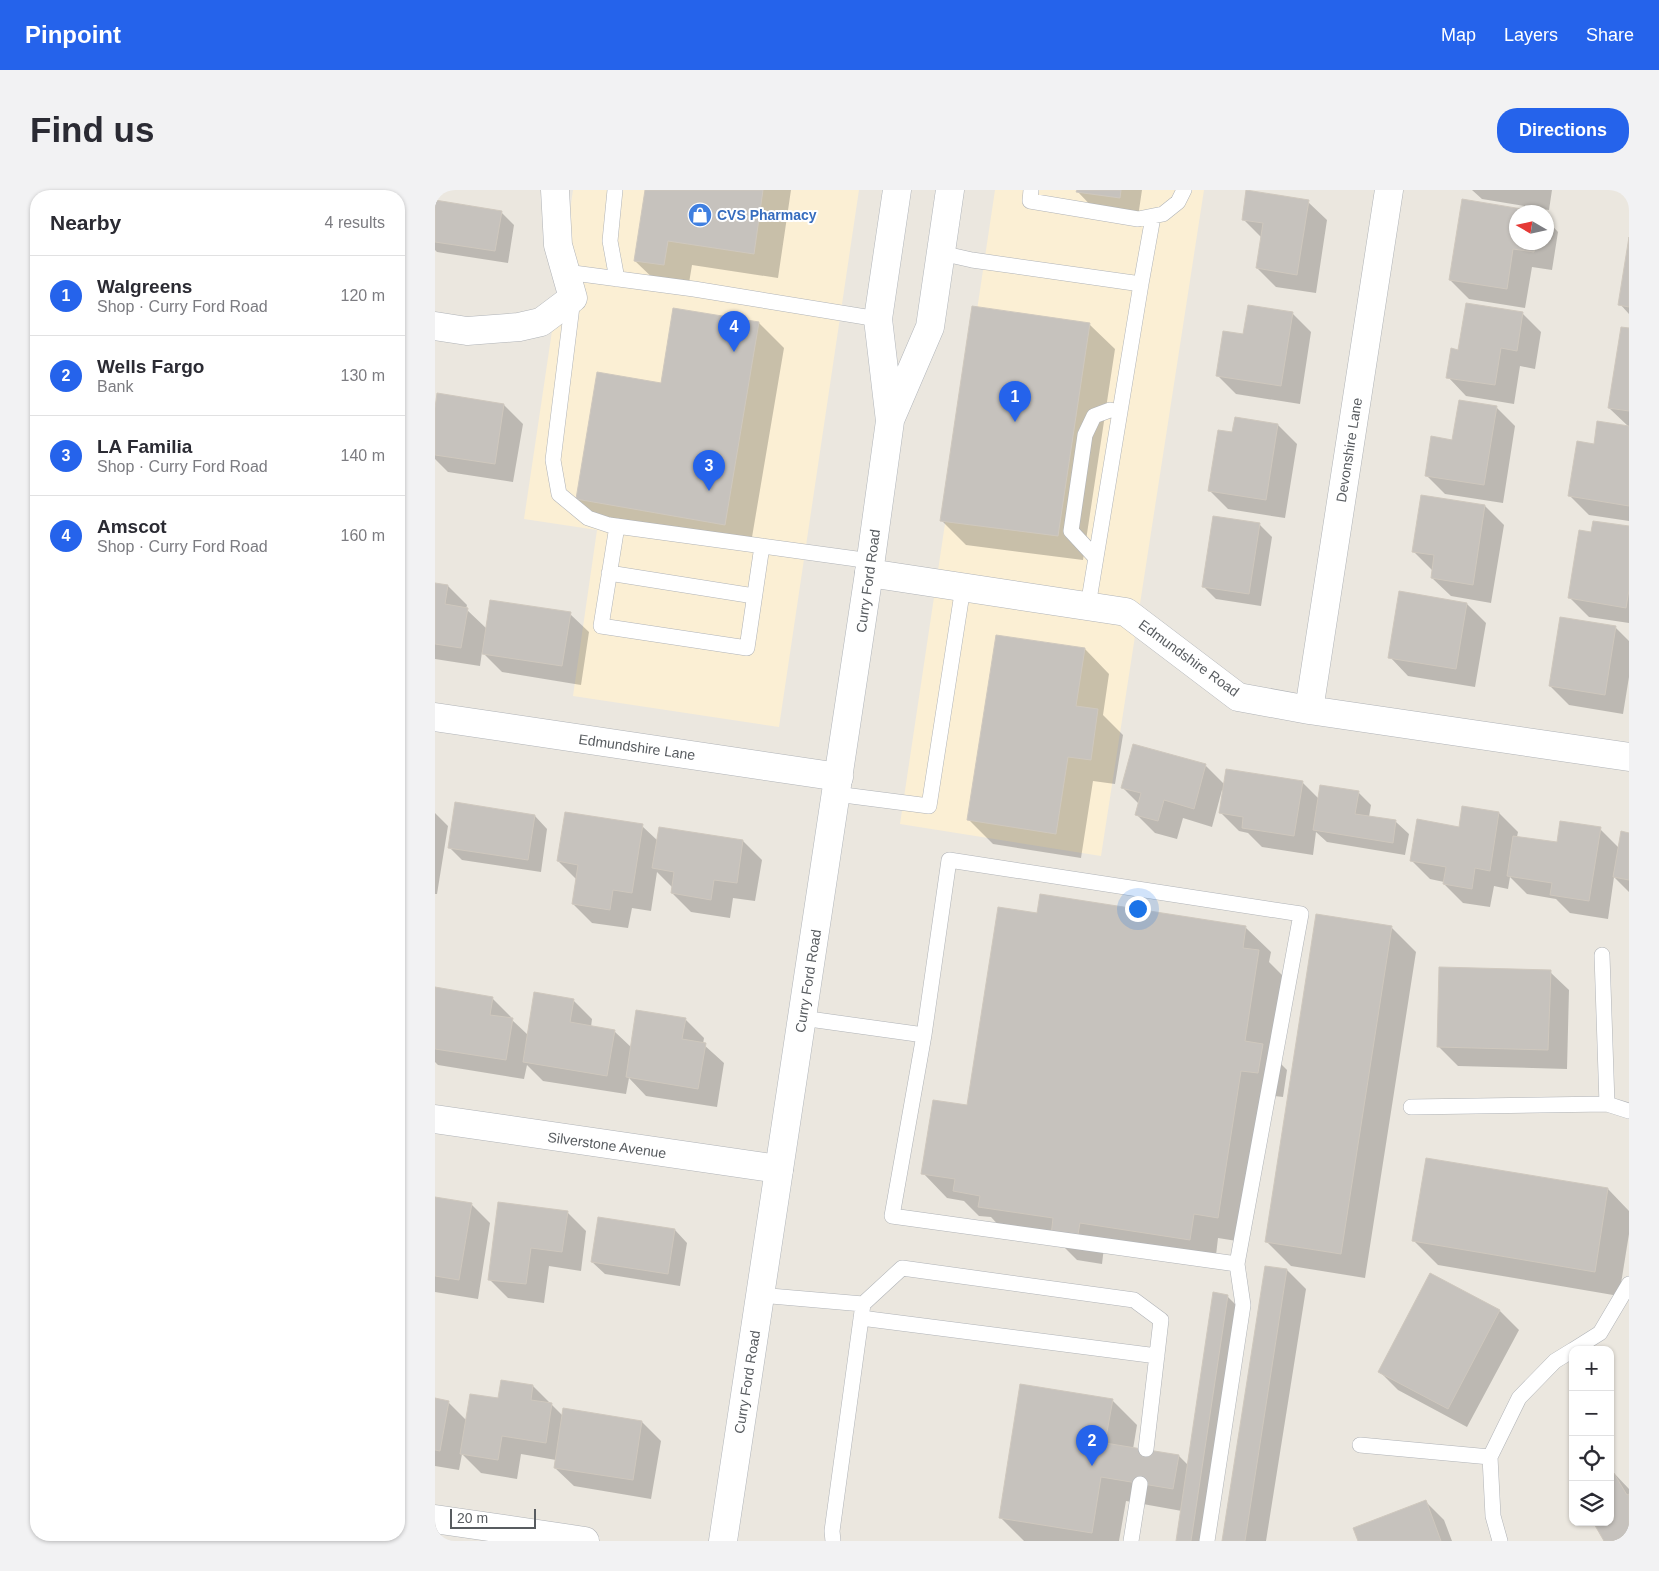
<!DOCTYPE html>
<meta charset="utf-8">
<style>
:root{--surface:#fff;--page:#f2f2f3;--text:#2b2b33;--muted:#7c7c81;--line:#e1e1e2;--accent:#2563eb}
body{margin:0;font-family:Helvetica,sans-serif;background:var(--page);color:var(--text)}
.controls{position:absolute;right:15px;bottom:15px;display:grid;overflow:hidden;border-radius:10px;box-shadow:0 1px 4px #0004}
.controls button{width:45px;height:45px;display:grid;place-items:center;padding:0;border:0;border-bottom:1px solid var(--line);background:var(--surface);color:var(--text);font:25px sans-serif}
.compass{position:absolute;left:1074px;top:15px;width:45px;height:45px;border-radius:50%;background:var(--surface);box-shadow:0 1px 4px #0004;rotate:279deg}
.scale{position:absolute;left:15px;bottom:12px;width:86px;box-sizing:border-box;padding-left:5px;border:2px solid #585c60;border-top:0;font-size:14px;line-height:18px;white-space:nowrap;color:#585c60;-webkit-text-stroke:4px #fff;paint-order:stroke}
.you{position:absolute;left:702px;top:718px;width:18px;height:18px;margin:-12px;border:4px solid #fff;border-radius:50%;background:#1a73e8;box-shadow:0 0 0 8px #1a73e833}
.badge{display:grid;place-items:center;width:32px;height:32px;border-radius:50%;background:var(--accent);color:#fff;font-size:16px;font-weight:700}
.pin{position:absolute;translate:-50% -41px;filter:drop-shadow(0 1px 2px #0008)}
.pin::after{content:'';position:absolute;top:26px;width:18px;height:15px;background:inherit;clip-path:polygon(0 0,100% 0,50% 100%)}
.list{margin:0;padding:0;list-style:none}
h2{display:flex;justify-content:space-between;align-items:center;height:65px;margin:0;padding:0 20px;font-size:21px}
h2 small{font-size:16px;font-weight:400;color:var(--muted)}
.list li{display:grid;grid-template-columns:32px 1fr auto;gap:15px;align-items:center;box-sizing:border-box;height:80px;padding:0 20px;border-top:1px solid var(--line)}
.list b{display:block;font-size:19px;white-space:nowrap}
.list p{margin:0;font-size:16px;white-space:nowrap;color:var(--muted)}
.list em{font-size:16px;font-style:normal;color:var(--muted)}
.icon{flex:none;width:28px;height:28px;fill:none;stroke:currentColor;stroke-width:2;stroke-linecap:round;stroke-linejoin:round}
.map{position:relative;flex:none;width:1194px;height:1351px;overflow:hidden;border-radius:20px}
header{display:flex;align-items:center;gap:30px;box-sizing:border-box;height:70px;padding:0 25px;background:var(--accent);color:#fff}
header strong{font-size:24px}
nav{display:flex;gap:28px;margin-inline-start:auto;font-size:18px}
.intro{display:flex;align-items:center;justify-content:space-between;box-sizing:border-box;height:120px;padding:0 30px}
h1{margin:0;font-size:35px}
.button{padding:12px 22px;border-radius:20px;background:var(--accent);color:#fff;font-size:18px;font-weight:700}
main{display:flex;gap:30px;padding:0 30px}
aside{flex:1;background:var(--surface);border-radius:20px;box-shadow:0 1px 4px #0004}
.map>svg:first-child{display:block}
</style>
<header>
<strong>Pinpoint</strong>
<nav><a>Map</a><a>Layers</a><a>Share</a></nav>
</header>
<div class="intro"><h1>Find us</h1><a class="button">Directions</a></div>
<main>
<aside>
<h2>Nearby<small>4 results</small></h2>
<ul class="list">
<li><span class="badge">1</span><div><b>Walgreens</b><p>Shop · Curry Ford Road</p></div><em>120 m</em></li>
<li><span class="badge">2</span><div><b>Wells Fargo</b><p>Bank</p></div><em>130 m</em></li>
<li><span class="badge">3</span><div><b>LA Familia</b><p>Shop · Curry Ford Road</p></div><em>140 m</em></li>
<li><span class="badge">4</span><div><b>Amscot</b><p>Shop · Curry Ford Road</p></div><em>160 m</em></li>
</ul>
</aside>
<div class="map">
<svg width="1194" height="1351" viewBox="0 0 1194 1351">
<rect width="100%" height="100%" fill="#ebe7df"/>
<path fill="#fbefd4" d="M 138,0 L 424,0 L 344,537 L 138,506 L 162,340 L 89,329 Z
M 560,0 L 769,0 L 666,666 L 465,634 Z"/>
<path fill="#0003" d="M 211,0 L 356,0 L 343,88 L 257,75 L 253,99 L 225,95 L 200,71 Z
M 643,0 L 707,0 L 703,27 L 661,21 L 643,2 Z
M 1037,0 L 1117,0 L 1114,20 L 1047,9 Z
M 1028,11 L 1102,22 L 1082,22 L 1082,52 L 1112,52 L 1112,30 L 1123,42 L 1117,80 L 1097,77 L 1090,118 L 1034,109 L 1015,90 Z
M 0,12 L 66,22 L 79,35 L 73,73 L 2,62 L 0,60 Z
M 873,12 L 892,30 L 881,103 L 841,97 L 822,78 L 827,48 L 808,29 Z
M 1194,55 L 1194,124 L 1185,114 Z
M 538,117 L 655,135 L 680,159 L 648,370 L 531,355 L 506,330 Z
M 239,119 L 324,133 L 349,158 L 315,359 L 167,334 L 142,309 L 227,194 Z
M 857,123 L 876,142 L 865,214 L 801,204 L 782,185 L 810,145 Z
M 1087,123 L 1106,142 L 1100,179 L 1085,176 L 1079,214 L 1031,206 L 1013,187 L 1024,161 Z
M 1194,140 L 1194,331 L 1154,325 L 1135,306 L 1194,237 L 1174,218 Z
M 69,215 L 88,234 L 78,292 L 13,282 L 0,269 L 0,223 Z
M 1061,217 L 1080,236 L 1068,313 L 1010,304 L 991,285 L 1018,251 Z
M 843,235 L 862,254 L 850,328 L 793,319 L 774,300 L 798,244 Z
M 1050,316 L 1069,335 L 1056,413 L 1016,406 L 997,388 L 997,380 L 978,361 Z
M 825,335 L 837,347 L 826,416 L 781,409 L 768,396 Z
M 1194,338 L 1194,433 L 1154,427 L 1135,408 L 1158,344 Z
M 0,394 L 13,396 L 32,415 L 31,419 L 52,439 L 135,424 L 154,442 L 146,495 L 67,482 L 47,462 L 45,476 L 0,469 Z
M 965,403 L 1032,414 L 1051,433 L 1040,497 L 973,486 L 955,467 Z
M 1180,437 L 1194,451 L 1194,487 L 1188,524 L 1134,515 L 1115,496 Z
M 650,459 L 674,484 L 668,525 L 688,545 L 680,594 L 658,591 L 646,668 L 558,654 L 533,629 Z
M 770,575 L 790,595 L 867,592 L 884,609 L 923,602 L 936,615 L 934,627 L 961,632 L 974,644 L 970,665 L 892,652 L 881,642 L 878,665 L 827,657 L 813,643 L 804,641 L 786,623 L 789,600 L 787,600 L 777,637 L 748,628 L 742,649 L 720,643 L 701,624 L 704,614 L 687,597 Z
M 21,614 L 100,626 L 112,639 L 106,682 L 27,670 L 14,657 Z
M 1029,617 L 1064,623 L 1083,642 L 1082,647 L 1123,654 L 1165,639 L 1184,658 L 1194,644 L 1194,702 L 1179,687 L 1173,729 L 1135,723 L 1121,709 L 1092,704 L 1075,687 L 1073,699 L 1059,696 L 1055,717 L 1028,713 L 1009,694 L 1009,692 L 995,689 L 976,670 L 1025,638 Z
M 0,623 L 13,636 L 2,704 L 0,704 Z
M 207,636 L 223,651 L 225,638 L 308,651 L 327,670 L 320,711 L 298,708 L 295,728 L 256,722 L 237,703 L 237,697 L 222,682 L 216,721 L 197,718 L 193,738 L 157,733 L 138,714 L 142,690 L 123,671 Z
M 606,706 L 811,738 L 836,762 L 834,772 L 848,786 L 836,864 L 852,880 L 848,907 L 830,905 L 808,1052 L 783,1048 L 780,1074 L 669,1057 L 667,1074 L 642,1070 L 621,1049 L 569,1041 L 556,1027 L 544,1026 L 529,1011 L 512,1008 L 488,983 L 533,916 L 603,724 Z
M 957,738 L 981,762 L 930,1088 L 856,1076 L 831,1051 Z
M 1115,782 L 1134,800 L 1132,879 L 1023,876 L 1004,857 Z
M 0,799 L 57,808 L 76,827 L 76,829 L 93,845 L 138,810 L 157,829 L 156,837 L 179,841 L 197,858 L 250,829 L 269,848 L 268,854 L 289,873 L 282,917 L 211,906 L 194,888 L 191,904 L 108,891 L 92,875 L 89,889 L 3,875 L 0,872 Z
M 1173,999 L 1194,1021 L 1194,1044 L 1184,1106 L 1003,1075 L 978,1050 Z
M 0,1008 L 36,1014 L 55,1033 L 43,1109 L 0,1102 Z
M 132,1022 L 151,1041 L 146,1081 L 114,1076 L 109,1113 L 73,1108 L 54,1089 Z
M 240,1040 L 252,1053 L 245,1096 L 170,1084 L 157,1072 Z
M 831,1078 L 852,1080 L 871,1099 L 831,1351 L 788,1351 Z
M 996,1084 L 1065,1121 L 1084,1140 L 1032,1237 L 963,1200 L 944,1181 Z
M 792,1106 L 811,1125 L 777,1351 L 742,1351 L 747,1321 L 691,1311 L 684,1351 L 589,1351 L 565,1327 L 677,1210 L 702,1235 L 698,1259 L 744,1266 L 754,1276 Z
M 98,1196 L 128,1226 L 207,1232 L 226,1251 L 216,1309 L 139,1296 L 120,1278 L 121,1270 L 86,1264 L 82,1289 L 46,1283 L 27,1264 L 24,1280 L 0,1276 L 0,1210 L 13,1212 L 32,1231 L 64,1210 Z
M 1177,1281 L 1194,1299 L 1194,1351 L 1170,1351 L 1175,1332 Z
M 990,1311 L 1009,1330 L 1017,1351 L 925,1351 Z"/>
<path fill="#c6c2bd" stroke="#cfc8be" d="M 210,0 L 328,0 L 319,64 L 233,51 L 229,75 L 199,71 Z
M 642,0 L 686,0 L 685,8 L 641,2 Z
M 811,0 L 874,10 L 862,85 L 821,78 L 828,33 L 807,30 Z
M 1027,9 L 1105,22 L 1082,22 L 1082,52 L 1100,52 L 1099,62 L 1078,59 L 1072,99 L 1014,90 Z
M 0,10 L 67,21 L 60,61 L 0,52 Z
M 1194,47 L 1194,117 L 1183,115 Z
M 1031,113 L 1088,122 L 1082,161 L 1066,158 L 1060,195 L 1011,188 L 1016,158 L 1023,160 Z
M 813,115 L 858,122 L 846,196 L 781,186 L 788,141 L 808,144 Z
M 537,116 L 655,133 L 623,346 L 505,331 Z
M 238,118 L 324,132 L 290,335 L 141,309 L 162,182 L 226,193 Z
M 1186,137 L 1194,138 L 1194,221 L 1173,218 Z
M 2,203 L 69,214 L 60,274 L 0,265 L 0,218 Z
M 1024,210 L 1062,216 L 1049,295 L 990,286 L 996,246 L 1017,250 Z
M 800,227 L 843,234 L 831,310 L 773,301 L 783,240 L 797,242 Z
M 1162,231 L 1194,236 L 1194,316 L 1133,306 L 1142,251 L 1159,254 Z
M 986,305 L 1050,315 L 1038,395 L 996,388 L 999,365 L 977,362 Z
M 778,326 L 825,333 L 814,404 L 767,397 Z
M 1158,331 L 1194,336 L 1194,400 L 1191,418 L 1133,408 L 1144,340 L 1156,342 Z
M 0,393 L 13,395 L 10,414 L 33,418 L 26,458 L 0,454 Z
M 964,401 L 1032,413 L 1021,479 L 953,468 Z
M 55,410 L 136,422 L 127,476 L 47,464 Z
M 1125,427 L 1181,436 L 1170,505 L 1114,496 Z
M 561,445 L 650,458 L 641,516 L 663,519 L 656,570 L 633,567 L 621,644 L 532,630 Z
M 698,554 L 771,574 L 759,619 L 729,610 L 723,631 L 700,625 L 706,603 L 686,598 Z
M 791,579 L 868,591 L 859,646 L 807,638 L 808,627 L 784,623 Z
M 885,595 L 924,601 L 920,624 L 961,630 L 958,653 L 878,640 Z
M 20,612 L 100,625 L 93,670 L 13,658 Z
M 1027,616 L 1064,622 L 1055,681 L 1040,678 L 1037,699 L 1008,694 L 1011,677 L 975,671 L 982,629 L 1024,637 Z
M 130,622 L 208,634 L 197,703 L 178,700 L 175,720 L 137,714 L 143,675 L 122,671 Z
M 1125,631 L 1166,637 L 1154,711 L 1115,705 L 1117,693 L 1072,686 L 1078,646 L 1122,652 Z
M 224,637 L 308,650 L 302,693 L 279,690 L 276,710 L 236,703 L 239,682 L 217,678 Z
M 1186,641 L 1194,643 L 1194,690 L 1178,687 Z
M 605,704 L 811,736 L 808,758 L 824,760 L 810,851 L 828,854 L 823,883 L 806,881 L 783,1028 L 759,1024 L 755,1050 L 645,1033 L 642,1050 L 616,1046 L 618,1028 L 543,1017 L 545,1006 L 518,1001 L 520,989 L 486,984 L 498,910 L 532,915 L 563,717 L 602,723 Z
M 881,724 L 957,736 L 906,1064 L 830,1052 Z
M 1004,777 L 1116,780 L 1113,860 L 1002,857 Z
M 0,797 L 58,807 L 55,825 L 78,828 L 71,870 L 0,859 Z
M 99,802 L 139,809 L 135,832 L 180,840 L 172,886 L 88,872 Z
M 201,820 L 251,828 L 247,849 L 271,853 L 263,899 L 191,887 Z
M 991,968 L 1173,998 L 1160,1082 L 977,1051 Z
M 0,1007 L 37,1013 L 24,1090 L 0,1086 Z
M 63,1012 L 133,1021 L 127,1062 L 96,1058 L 91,1094 L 53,1090 Z
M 163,1027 L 240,1039 L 233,1084 L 156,1072 Z
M 830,1076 L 852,1079 L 810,1351 L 787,1351 Z
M 995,1083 L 1065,1120 L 1013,1219 L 943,1182 Z
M 778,1102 L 793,1105 L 756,1351 L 741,1351 Z
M 66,1190 L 98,1195 L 96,1210 L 117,1213 L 111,1253 L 67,1246 L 63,1270 L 25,1264 L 35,1204 L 63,1208 Z
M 585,1194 L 678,1209 L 670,1253 L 744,1265 L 738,1299 L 666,1287 L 657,1343 L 564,1328 Z
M 0,1208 L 14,1211 L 5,1261 L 0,1260 Z
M 128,1218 L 207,1231 L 198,1290 L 119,1278 Z
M 1177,1280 L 1192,1305 L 1194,1304 L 1194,1351 L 1169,1351 L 1158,1332 L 1175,1332 L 1175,1281 Z
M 991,1310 L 1006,1351 L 923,1351 L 918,1338 Z"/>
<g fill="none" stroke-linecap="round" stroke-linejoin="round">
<g stroke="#b0b3b7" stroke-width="16">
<path id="lane" d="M 180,0 L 175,51 L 182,89
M 596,0 L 595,11 L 703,29 L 728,24 L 743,12 L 749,0
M 506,63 L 537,70 L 706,94 L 653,416
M 131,82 L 259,99 L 443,129
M 706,94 L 718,27
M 138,108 L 118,270 L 124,304 L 153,328 L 174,335 L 436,371
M 182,336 L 166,436 L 312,458 L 327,356
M 661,368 L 636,341 L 650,245 L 659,226 L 675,220 L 685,222
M 174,383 L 319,406
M 401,604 L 494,616 L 528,397
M 1167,765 L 1172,914
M 367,828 L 489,845 L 514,670 L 866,724 L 802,1074 L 457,1026 L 489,845
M 976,917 L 1172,914 L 1194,921
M 325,1105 L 428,1114 L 397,1341 L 398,1351
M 428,1114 L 467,1078 L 699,1110 L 726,1130 L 711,1259
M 426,1128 L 722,1166
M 1138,1160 L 1165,1143 L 1194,1094
M 925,1255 L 1055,1267
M 696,1351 L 705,1294
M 772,1351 L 808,1115 L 802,1074
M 1065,1351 L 1058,1326 L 1055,1267 L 1084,1208 L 1120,1171 L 1138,1160"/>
</g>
<g stroke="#b0b3b7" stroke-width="29">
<path id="street" d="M 0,136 L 32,141 L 84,137 L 106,132 L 138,108 L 123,55 L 120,0
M 434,383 L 691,422 L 803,507 L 874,520 L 1194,567
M 874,520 L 954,0
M 0,527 L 404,587
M 0,929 L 344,979
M 0,1329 L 150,1351"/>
</g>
<g stroke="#b1b5ba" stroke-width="29">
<path id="secondary" d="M 455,230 L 495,137 L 515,0
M 288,1351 L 434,383 L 455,231 L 443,129 L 462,0"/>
</g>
<use href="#lane" stroke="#fff" stroke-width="15"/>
<use href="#street" stroke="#fff" stroke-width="28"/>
<use href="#secondary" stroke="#fff" stroke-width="28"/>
</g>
<defs>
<g id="shop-disc" transform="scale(1.25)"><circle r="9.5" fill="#3f7fe0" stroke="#fff"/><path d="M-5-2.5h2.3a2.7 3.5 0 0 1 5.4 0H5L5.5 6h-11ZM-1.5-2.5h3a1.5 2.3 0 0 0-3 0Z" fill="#fff"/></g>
</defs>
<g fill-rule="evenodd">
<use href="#shop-disc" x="265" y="25"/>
</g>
<g text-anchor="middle" stroke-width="4" stroke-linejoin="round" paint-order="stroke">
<g font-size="14" font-weight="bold" fill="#366cbe" stroke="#fff" text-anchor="start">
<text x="282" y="30">CVS Pharmacy</text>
</g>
<g font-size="14" fill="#585c60" stroke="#fff">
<text transform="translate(914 260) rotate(-81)" y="5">Devonshire Lane</text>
<text transform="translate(433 391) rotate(-82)" y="5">Curry Ford Road</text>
<text transform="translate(754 468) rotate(36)" y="5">Edmundshire Road</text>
<text transform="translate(202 557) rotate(8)" y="5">Edmundshire Lane</text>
<text transform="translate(373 791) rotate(-81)" y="5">Curry Ford Road</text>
<text transform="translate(172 955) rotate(8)" y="5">Silverstone Avenue</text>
<text transform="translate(312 1192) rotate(-81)" y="5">Curry Ford Road</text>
</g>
</g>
</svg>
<div class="controls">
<button>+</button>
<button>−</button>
<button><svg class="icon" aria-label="locate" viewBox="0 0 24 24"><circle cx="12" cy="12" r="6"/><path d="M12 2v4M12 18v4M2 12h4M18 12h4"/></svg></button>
<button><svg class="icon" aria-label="layers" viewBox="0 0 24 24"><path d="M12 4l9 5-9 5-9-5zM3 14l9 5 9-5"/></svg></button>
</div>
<svg class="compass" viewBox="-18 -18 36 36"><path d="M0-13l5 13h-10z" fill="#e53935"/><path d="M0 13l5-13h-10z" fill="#7c7c81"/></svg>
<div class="scale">20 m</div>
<div class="you"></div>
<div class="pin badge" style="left:580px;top:232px">1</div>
<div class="pin badge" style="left:657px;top:1276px">2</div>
<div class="pin badge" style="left:274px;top:301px">3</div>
<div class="pin badge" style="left:299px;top:162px">4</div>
</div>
</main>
